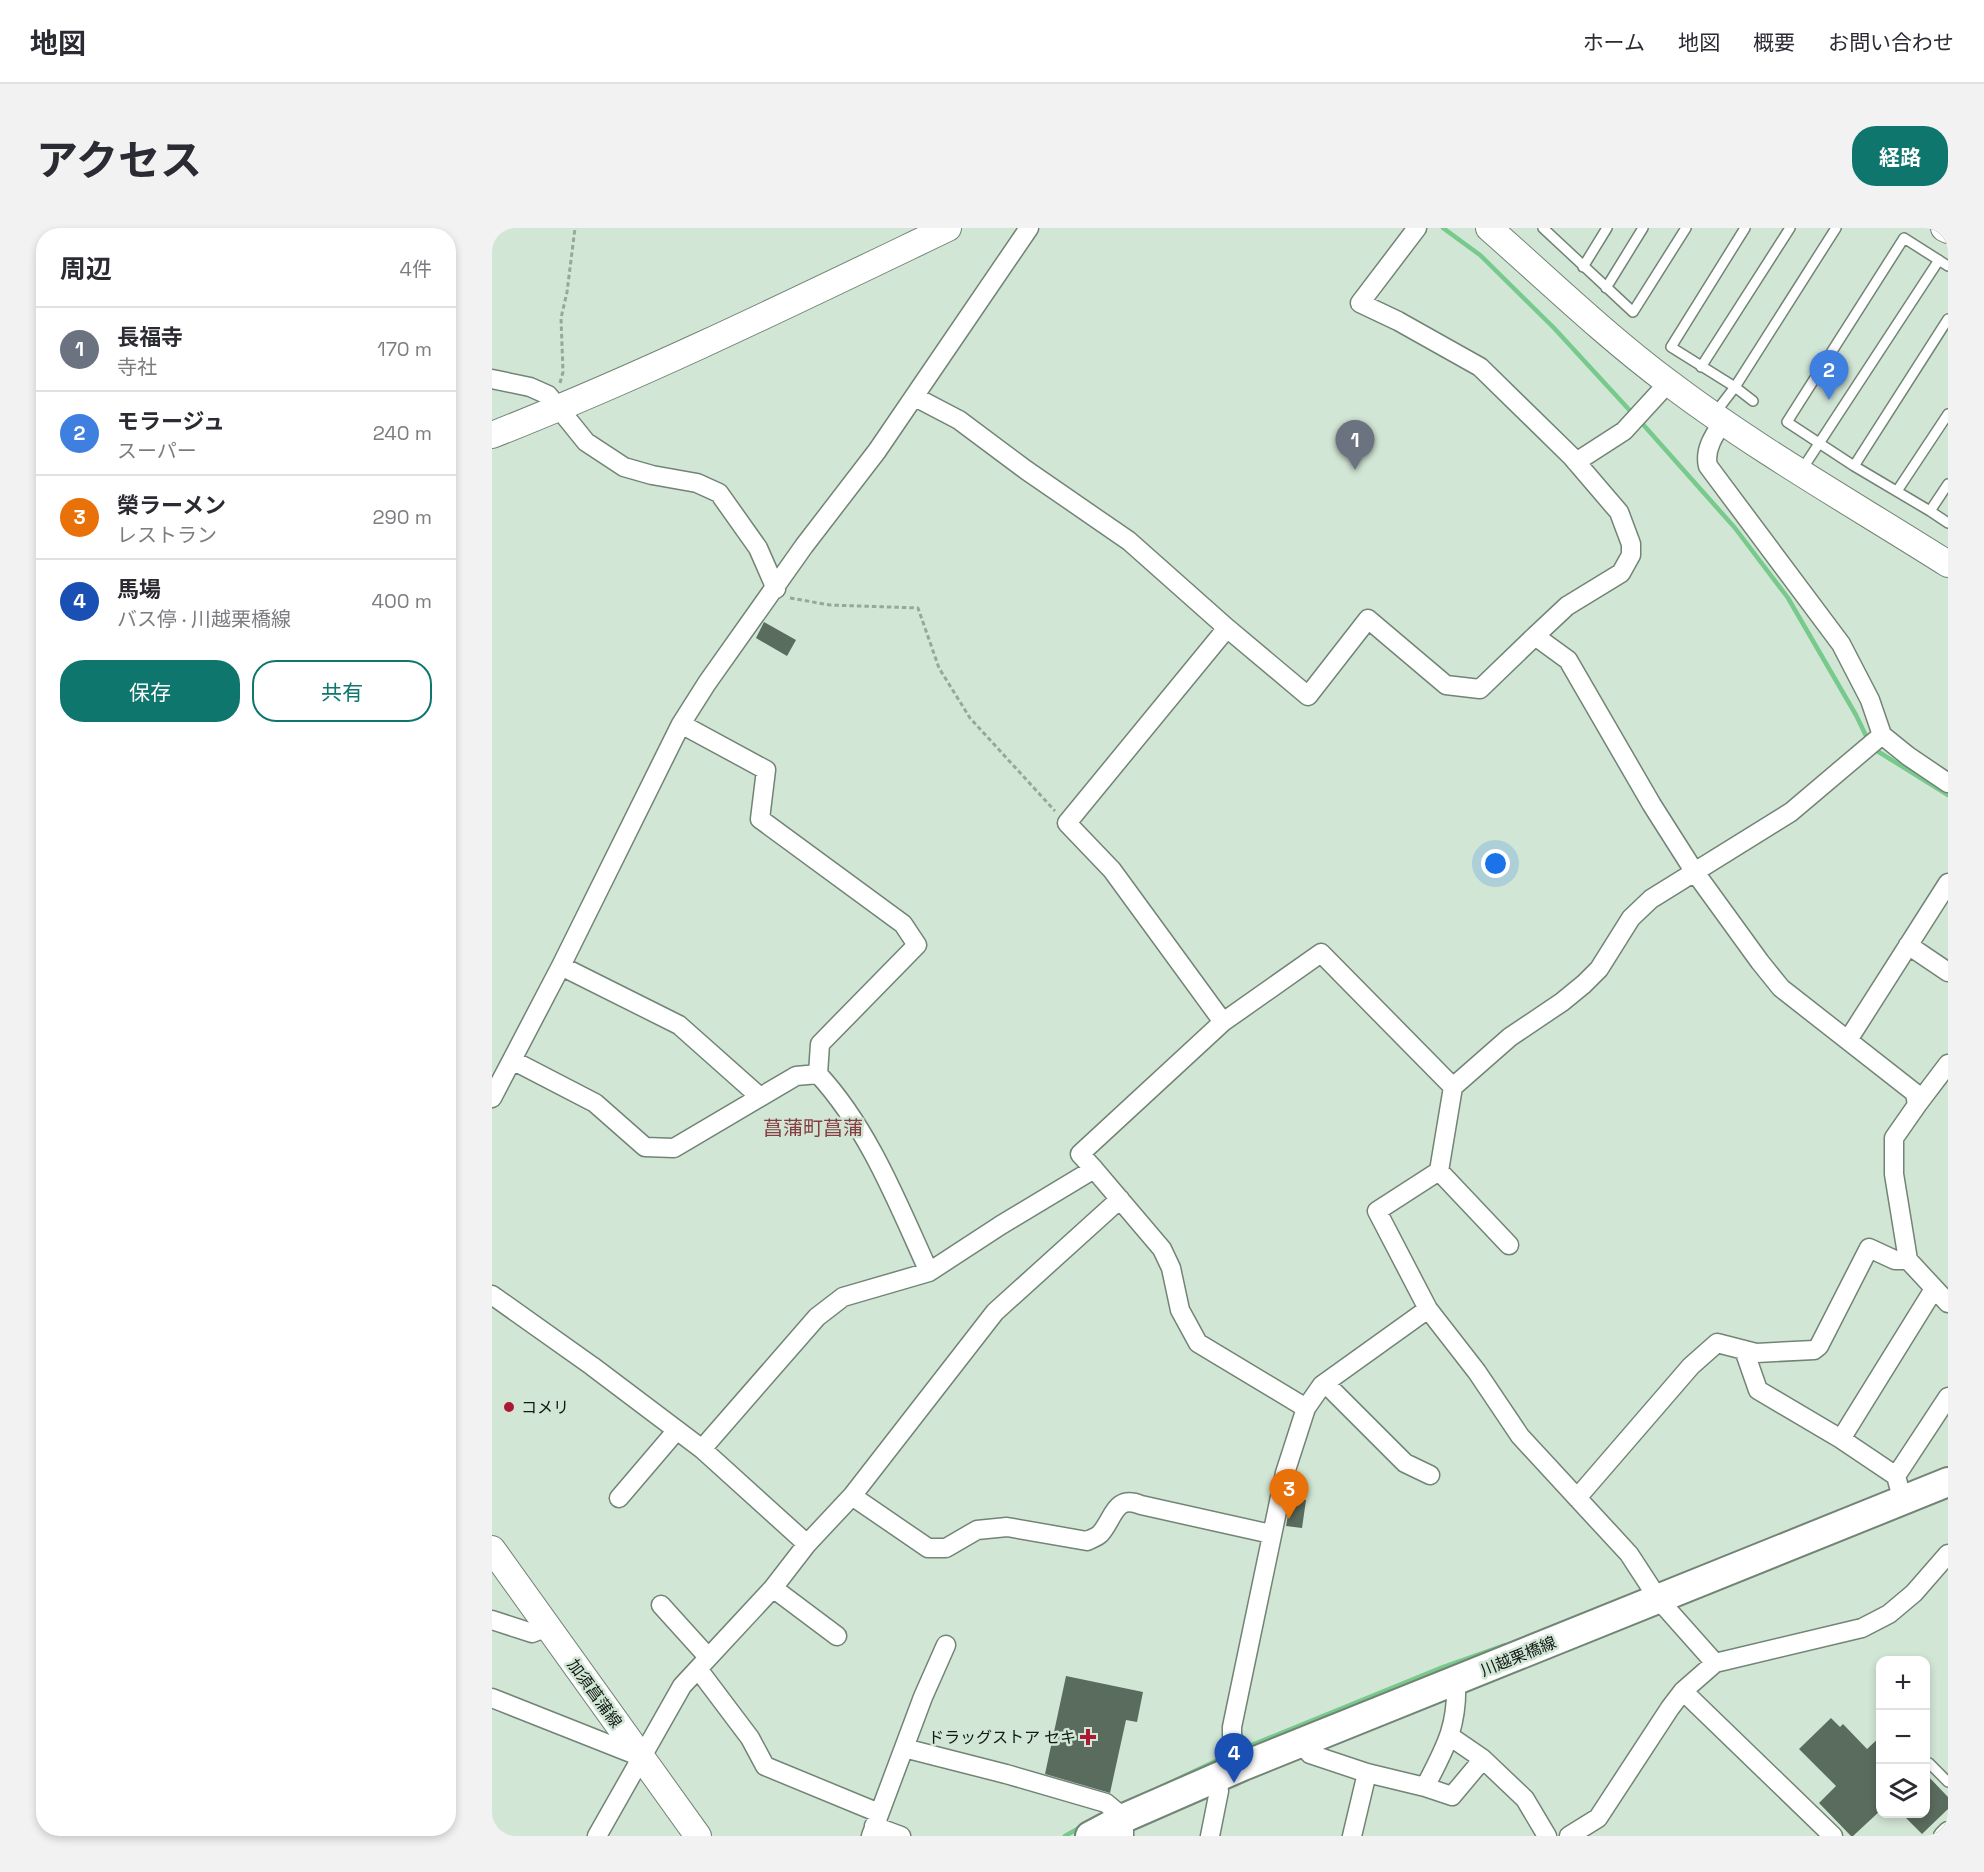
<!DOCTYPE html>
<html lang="ja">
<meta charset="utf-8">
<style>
:root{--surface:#fff;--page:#f2f2f3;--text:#2b2b33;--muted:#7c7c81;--line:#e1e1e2;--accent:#0f766e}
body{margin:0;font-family:"Space Grotesk","Noto Sans JP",sans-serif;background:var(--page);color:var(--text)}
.controls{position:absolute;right:18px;bottom:18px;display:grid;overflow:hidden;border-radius:12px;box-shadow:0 3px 9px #0003}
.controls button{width:54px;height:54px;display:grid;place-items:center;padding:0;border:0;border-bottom:2px solid var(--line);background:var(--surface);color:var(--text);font:30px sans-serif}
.you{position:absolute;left:1004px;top:636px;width:21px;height:21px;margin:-15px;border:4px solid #fff;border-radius:50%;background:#1a73e8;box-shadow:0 0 0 9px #1a73e833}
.badge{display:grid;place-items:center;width:39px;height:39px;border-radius:50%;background:var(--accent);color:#fff;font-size:20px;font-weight:700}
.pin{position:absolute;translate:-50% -50px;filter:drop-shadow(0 2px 3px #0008)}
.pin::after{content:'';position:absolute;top:32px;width:21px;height:18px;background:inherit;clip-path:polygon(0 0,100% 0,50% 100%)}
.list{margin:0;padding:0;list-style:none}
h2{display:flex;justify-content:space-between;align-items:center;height:78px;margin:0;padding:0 24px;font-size:26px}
h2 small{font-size:20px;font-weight:400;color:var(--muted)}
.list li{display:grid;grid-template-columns:39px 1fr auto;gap:18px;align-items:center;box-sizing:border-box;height:84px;padding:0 24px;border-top:2px solid var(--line)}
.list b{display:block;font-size:22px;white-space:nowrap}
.list p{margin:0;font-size:20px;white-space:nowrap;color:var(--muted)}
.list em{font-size:20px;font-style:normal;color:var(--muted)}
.actions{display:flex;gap:12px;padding:18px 24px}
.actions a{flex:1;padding:14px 0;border:2px solid var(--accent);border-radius:24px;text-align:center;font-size:21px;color:var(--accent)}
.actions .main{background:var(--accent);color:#fff}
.icon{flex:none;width:33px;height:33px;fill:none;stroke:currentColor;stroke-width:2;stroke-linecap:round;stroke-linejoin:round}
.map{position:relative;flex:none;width:1456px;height:1608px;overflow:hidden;border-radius:24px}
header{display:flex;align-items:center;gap:36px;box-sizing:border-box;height:84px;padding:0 30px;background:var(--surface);border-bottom:2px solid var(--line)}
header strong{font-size:28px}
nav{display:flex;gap:33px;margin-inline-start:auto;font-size:21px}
.intro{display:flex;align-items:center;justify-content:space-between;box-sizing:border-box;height:144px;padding:0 36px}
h1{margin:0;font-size:42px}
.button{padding:15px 27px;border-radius:24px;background:var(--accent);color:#fff;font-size:21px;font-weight:700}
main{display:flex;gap:36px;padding:0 36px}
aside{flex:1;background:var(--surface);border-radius:24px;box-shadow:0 3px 9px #0003}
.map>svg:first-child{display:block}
</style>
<header>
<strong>地図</strong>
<nav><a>ホーム</a><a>地図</a><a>概要</a><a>お問い合わせ</a></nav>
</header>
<div class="intro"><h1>アクセス</h1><a class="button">経路</a></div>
<main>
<aside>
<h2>周辺<small>4件</small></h2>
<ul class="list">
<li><span class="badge" style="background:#6b7280">1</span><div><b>長福寺</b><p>寺社</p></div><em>170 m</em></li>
<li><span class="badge" style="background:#3f7fe0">2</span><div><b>モラージュ</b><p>スーパー</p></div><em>240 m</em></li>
<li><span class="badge" style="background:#e8710a">3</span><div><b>榮ラーメン</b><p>レストラン</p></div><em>290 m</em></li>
<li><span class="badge" style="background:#1a4fb4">4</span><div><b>馬場</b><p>バス停 · 川越栗橋線</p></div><em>400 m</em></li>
</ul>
<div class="actions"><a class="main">保存</a><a>共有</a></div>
</aside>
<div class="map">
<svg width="1456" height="1608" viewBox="0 0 1456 1608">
<rect width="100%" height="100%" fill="#d2e6d5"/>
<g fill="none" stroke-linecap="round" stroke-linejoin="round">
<path stroke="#77ca8c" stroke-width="4.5" d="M 951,0 L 988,27 L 1062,100 L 1142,187
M 1148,193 L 1243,300 L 1296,370 L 1364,487 L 1377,514
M 1382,521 L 1456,567
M 750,1521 L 951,1439 L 1013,1417
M 669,1559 L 743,1524
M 573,1608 L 589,1599"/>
</g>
<path fill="#5a6c5e" d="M 272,394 L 304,412 L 295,428 L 264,410 Z
M 799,1270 L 814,1272 L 810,1300 L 794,1298 Z
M 574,1448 L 651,1464 L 645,1494 L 634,1492 L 618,1565 L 553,1546 Z
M 1339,1490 L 1348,1499 L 1351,1496 L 1375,1521 L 1389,1508 L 1389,1582 L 1361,1608 L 1359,1608 L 1327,1575 L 1344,1558 L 1307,1521 Z
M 1434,1546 L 1456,1569 L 1456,1581 L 1430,1606 L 1410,1586 L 1434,1586 Z"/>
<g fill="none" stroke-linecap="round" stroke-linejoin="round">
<g stroke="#718475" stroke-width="12">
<path id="lane" d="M 1051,0 L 1141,84 L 1194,0
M 1253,0 L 1179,119 L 1243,159 L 1261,173
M 1456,38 L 1412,10 L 1295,194 L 1362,238 L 1456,91
M 1091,39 L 1115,0
M 1114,60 L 1151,0
M 1209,139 L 1298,0
M 1223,185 L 1243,159 L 1344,0
M 1362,238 L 1438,283
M 1309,243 L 1447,32
M 1456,256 L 1438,283 L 1456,295
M 1405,263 L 1456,186
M 1437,1535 L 1456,1554"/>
</g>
<g stroke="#718475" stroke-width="21">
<path id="street" d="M 925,0 L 868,75 L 906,93 L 988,139 L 1079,228 L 1127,284 L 1139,316 L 1139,327 L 1129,345 L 1075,378 L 1043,408
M 0,151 L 38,159 L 56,167 L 94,214 L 132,239 L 160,247 L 205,255 L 227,265 L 266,320 L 284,361
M 423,169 L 467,192 L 534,242 L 637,313 L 735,400 L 816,468 L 876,391 L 954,457 L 988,461 L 1043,408 L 1076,432 L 1160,577 L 1202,643 L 1268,734 L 1289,760 L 1423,865 L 1425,877 L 1402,910 L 1402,946 L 1416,1032 L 1456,1075
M 1231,194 C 1222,207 1212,222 1216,238 L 1349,416 L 1378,472 L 1390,507 L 1416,528 L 1456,555
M 1084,234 L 1132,203 L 1176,155
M 189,496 L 274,542 L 268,591 L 411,696 L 425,717 L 328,816 L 326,846
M 1416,717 L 1456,744
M 69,738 L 187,797 L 268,869
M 731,794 L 620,642 L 575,595 L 735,400
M 1356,812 L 1456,655
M 20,832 L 103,875 L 153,919 L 182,920 L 304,848 L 326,846 C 377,901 406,976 437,1044
M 961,859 L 947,943 L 885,983 L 936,1081 L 985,1144 L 1028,1208 L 1137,1326 L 1167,1372 L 1223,1435
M 0,870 L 69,738 L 189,496 L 215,455 L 312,318 L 385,223 L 537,0
M 1425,877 L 1456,836
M 602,941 L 670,1021 L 679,1040 L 688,1082 L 706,1115 L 814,1180
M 947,943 L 1017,1017
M 0,1067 L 100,1138 L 210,1221 L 315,1316
M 1252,1122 L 1266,1162 L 1349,1211 L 1404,1248
M 833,1155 L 913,1235 L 938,1247
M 1349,1211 L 1442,1061
M 210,1221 L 325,1089 L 351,1069 L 437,1044 L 509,997 L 602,941 L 588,926 L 731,794 L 829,725 L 961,859 L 1018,809 L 1070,774 L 1092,756 L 1107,741 L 1139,690 L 1159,671 L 1299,584 L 1390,507
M 1407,1259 L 1404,1248 L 1456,1169
M 360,1268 L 503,1084 L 628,971
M 127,1270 L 185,1202
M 1085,1270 L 1199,1138 L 1225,1115 L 1264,1125 L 1322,1122 L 1327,1118 L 1377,1020 L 1403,1032 L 1416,1032
M 281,1360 L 345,1408
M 169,1377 L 216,1429
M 0,1392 L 40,1405 L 56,1399
M 206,1441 L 258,1510 L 273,1538 L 387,1585
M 1191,1463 L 1341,1608
M 0,1470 L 149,1529
M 959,1509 L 991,1531 L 960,1568 L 933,1559 C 953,1520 966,1499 964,1453
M 808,1514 L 818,1526 L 875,1545 L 933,1559
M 412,1520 L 514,1546 L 614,1575 L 632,1590 L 632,1608
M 991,1531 L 1033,1571 L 1055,1608
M 751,1538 L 740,1507 L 740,1499 L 793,1245 L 814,1180 L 830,1157 L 936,1081
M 382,1598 L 409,1608
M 105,1608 L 190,1458 L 281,1360 L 315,1316 L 360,1268 L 436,1320 L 454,1320 L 485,1302 L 515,1299 L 595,1313 C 599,1311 605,1309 608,1306 C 622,1291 622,1266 649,1277 L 779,1306
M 379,1608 L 431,1469 L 454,1417
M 718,1608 L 727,1563 L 724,1549
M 860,1608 L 875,1545
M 1077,1608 L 1106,1590 L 1178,1480 L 1191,1463 L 1223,1435 L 1370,1400 L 1397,1386 L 1422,1365 L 1456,1326
M 1451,1608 L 1456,1603"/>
</g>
<g stroke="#718475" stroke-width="28">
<path id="secondary" d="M 997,0 C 1056,52 1114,108 1177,155 C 1264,221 1363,277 1456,336
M 1452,0 L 1456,2
M 0,207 C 155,146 306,72 456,0
M 0,1321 L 206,1608"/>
</g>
<g stroke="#718475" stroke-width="32">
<path id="primary" d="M 598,1608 L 632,1590 L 751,1538 L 1456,1254"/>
</g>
<path stroke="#97a89a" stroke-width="3" stroke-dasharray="4.5 3" stroke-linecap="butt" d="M 68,155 L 71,144 L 69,90 L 75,64 L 83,0
M 298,370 L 338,377 L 426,380 L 447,440 L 478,490 L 563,583"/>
<use href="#lane" stroke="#fff" stroke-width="9"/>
<use href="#street" stroke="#fff" stroke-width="18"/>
<use href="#secondary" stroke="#fff" stroke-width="26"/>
<use href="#primary" stroke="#fff" stroke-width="28"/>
</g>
<g fill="#ad1935" stroke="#d2e6d5" stroke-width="2">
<circle cx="17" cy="1179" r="6"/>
<path d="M593 1500h6v6h6v6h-6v6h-6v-6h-6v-6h6z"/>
</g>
<g text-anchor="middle" stroke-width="5" stroke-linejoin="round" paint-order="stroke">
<g font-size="16" fill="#101812" stroke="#d2e6d5" text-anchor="start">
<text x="29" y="1185">コメリ</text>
<text x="584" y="1515" text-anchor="end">ドラッグストア セキ</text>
</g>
<g font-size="16" fill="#101812" stroke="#d2e6d5">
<text transform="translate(1026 1428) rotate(-22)" y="6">川越栗橋線</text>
<text transform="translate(103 1465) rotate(54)" y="6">加須菖蒲線</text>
</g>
<g font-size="20" fill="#873e42" stroke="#d2e6d5">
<text x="321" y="907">菖蒲町菖蒲</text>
</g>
</g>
</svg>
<div class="controls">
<button>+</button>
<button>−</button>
<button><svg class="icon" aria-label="layers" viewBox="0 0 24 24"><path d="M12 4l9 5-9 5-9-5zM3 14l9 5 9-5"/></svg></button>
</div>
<div class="you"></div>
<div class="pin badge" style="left:863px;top:242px;background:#6b7280">1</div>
<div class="pin badge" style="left:1337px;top:172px;background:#3f7fe0">2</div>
<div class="pin badge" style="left:797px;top:1291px;background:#e8710a">3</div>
<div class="pin badge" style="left:742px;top:1555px;background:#1a4fb4">4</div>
</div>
</main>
